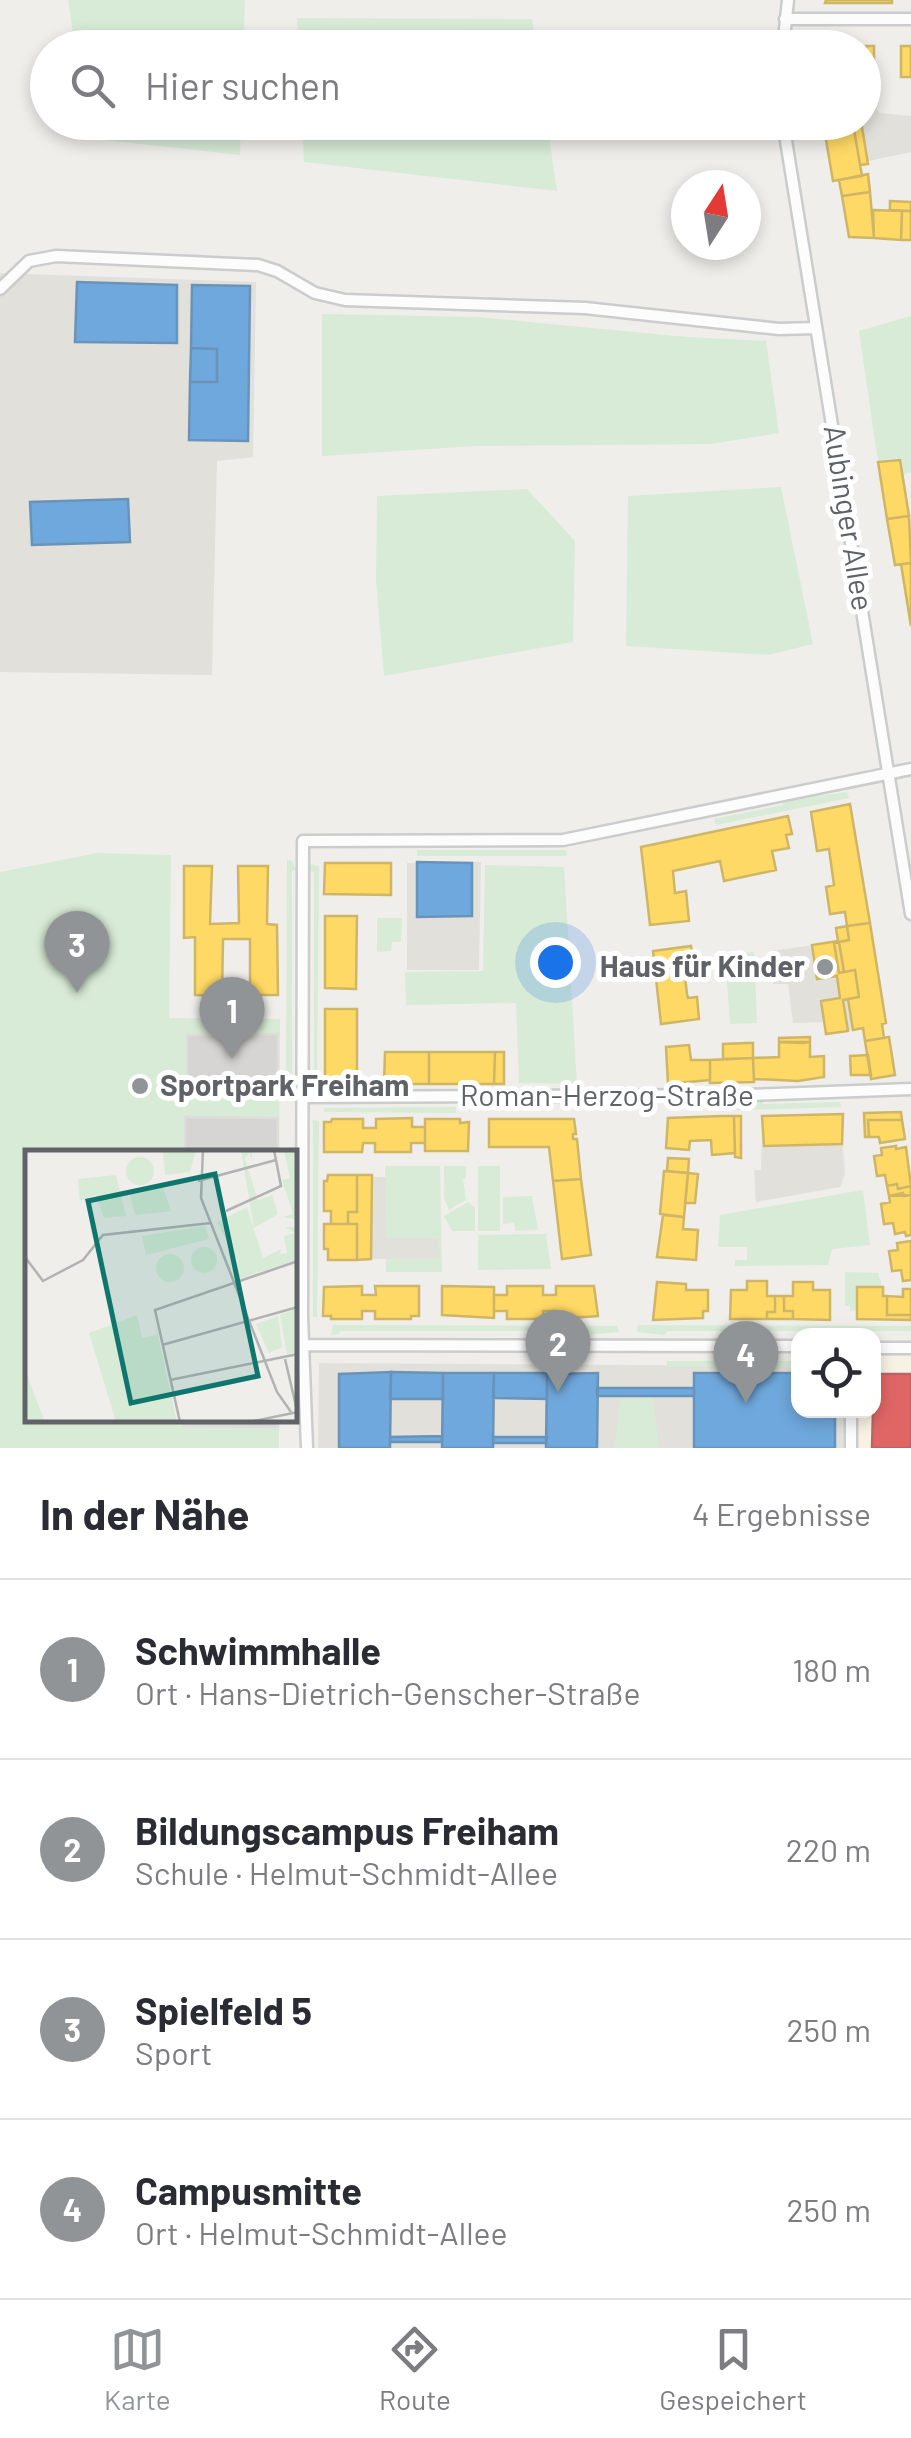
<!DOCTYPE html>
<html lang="de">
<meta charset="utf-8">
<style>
:root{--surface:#fff;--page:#f7f7f7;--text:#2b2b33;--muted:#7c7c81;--line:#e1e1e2;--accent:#919496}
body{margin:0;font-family:Barlow,sans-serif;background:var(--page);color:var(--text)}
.controls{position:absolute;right:30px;bottom:30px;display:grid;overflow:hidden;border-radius:20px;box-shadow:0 5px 15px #0003}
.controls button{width:90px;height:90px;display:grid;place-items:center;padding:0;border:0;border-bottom:2px solid var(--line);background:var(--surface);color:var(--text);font:50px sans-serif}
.compass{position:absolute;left:671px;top:170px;width:90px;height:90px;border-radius:50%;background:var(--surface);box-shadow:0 5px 15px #0003;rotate:12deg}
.you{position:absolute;left:555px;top:962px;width:35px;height:35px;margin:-25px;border:8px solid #fff;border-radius:50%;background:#1a73e8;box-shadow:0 0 0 15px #1a73e833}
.badge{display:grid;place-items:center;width:65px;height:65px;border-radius:50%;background:var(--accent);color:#fff;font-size:32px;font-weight:700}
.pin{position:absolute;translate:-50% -82px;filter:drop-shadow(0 2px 5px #0008)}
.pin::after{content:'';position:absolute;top:52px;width:35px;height:30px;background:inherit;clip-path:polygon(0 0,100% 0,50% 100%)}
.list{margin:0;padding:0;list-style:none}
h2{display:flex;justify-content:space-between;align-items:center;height:130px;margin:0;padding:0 40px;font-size:42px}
h2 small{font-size:32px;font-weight:400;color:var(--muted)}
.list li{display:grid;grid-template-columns:65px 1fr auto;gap:30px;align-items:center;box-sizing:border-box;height:180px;padding:0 40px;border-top:2px solid var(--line)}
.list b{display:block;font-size:38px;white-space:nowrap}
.list p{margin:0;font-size:32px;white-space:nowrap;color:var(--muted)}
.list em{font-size:32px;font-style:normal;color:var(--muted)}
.icon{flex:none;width:55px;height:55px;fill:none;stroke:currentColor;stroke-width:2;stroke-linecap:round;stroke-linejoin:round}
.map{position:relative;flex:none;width:911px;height:1448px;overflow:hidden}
.search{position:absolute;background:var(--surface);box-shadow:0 5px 15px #0003;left:30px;right:30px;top:30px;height:110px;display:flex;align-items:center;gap:25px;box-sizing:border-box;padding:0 35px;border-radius:55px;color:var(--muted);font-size:38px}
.sheet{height:850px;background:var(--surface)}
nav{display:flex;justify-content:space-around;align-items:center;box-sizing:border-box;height:140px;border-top:2px solid var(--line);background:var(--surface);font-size:28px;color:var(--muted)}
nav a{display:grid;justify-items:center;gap:5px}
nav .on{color:var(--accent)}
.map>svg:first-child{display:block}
</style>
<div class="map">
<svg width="911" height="1448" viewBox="0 0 911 1448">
<rect width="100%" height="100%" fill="#efeeea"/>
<path fill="#f7f3e4" d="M 874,1356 L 911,1357 L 911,1448 L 857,1448 L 857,1411 L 874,1410 Z"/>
<path fill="#e2e0da" d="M 864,75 L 876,75 L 876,107 L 879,113 L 911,116 L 911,152 L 831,169 L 824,123 L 864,122 Z
M 0,273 L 256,282 L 253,457 L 217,461 L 212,675 L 0,672 Z
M 481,862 L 479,970 L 407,970 L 407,863 Z
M 870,923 L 886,1023 L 882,1025 L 884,1038 L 865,1041 L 863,1028 L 826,1034 L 824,1022 L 793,1023 L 788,984 L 773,984 L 771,951 L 849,940 L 847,926 Z
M 842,1132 L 845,1174 L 840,1187 L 756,1202 L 754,1170 L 761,1170 L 762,1134 L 764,1146 L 841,1144 Z
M 372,1177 L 439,1177 L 440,1259 L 371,1259 Z
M 319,1363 L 798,1366 L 798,1410 L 844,1411 L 843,1448 L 318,1448 Z"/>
<path fill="#d8ebd6" d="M 68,0 L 245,0 L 243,47 L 75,47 Z
M 297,18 L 532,19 L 536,47 L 299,47 Z
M 85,123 L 241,123 L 240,155 L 87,138 Z
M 302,123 L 547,123 L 557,191 L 304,162 Z
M 322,314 L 477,317 L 687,337 L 766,341 L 779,433 L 711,444 L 476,446 L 322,456 Z
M 911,316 L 911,472 L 903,474 L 900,460 L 878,462 L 859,331 Z
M 781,487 L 813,644 L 769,655 L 626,646 L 628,496 Z
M 527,489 L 575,541 L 573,642 L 384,676 L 376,579 L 377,496 Z
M 847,792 L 849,798 L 716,825 L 714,819 L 783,805 L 783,801 Z
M 417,850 L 566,850 L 567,856 L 417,856 Z
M 97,853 L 171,855 L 169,1018 L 280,1019 L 279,1153 L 28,1153 L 28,1420 L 279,1421 L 279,1448 L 0,1448 L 0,872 Z
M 287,860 L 292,861 L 296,870 L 292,871 L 292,1073 L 286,1071 Z
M 310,864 L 319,866 L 317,1073 L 314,1073 L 314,872 L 310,871 Z
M 485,865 L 564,867 L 577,1084 L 519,1083 L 516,1003 L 406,1005 L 405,972 L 483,971 Z
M 377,918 L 402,918 L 401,942 L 392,942 L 391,951 L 377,952 Z
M 754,952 L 757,1023 L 730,1024 L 725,955 Z
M 763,1100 L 763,1104 L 840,1102 L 841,1107 L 709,1111 L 709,1105 Z
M 456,1107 L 456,1113 L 324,1112 L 324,1108 Z
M 313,1120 L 319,1121 L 317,1317 L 313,1317 Z
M 385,1166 L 440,1166 L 442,1272 L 386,1272 L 386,1259 L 440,1258 L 439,1238 L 386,1238 Z
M 444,1166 L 466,1166 L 466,1178 L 463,1179 L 466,1200 L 449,1210 L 444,1198 Z
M 478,1166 L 500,1166 L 500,1231 L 478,1231 Z
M 863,1190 L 870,1245 L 832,1249 L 828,1265 L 735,1266 L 735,1260 L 747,1260 L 747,1247 L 718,1247 L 720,1215 Z
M 532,1196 L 538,1230 L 515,1231 L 514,1223 L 503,1224 L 503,1197 Z
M 468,1202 L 475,1208 L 475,1231 L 452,1231 L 444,1216 Z
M 546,1234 L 551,1269 L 478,1270 L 478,1235 Z
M 845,1272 L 878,1273 L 882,1287 L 857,1288 L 857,1310 L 850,1311 L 850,1306 L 845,1306 Z
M 333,1325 L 617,1326 L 619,1332 L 586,1335 L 585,1331 L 340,1331 L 339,1334 L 331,1335 Z
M 638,1325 L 911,1326 L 911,1331 L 668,1331 L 664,1335 L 637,1332 Z
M 667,1361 L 798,1361 L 798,1367 L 667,1367 Z
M 653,1398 L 659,1448 L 615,1448 L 620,1399 Z"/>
<path fill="#ffd966" stroke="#cfb667" stroke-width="2.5" d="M 826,0 L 892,0 L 892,3 L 825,3 Z
M 866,46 L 874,46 L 874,75 L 866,75 Z
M 901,46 L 911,46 L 911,77 L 901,77 Z
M 824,122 L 853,122 L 854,130 L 825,134 Z
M 862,127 L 868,164 L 860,165 L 854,129 Z
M 854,130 L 862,176 L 833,181 L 825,134 Z
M 868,174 L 870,192 L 842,196 L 839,180 Z
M 870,192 L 874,238 L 849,237 L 842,196 Z
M 890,201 L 911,202 L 911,211 L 890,210 Z
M 873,210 L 902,211 L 901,240 L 874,238 Z
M 902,211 L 911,211 L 911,240 L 901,240 Z
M 900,460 L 909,516 L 887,519 L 878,462 Z
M 909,516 L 911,563 L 895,565 L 887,519 Z
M 911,563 L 911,626 L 901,564 Z
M 850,804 L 870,923 L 847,926 L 845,912 L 830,914 L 826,887 L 834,885 L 829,849 L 817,851 L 811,812 Z
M 788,816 L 792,834 L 786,835 L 789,848 L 772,851 L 776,870 L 724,881 L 720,861 L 673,871 L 675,893 L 686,891 L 689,921 L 650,925 L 641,847 Z
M 325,863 L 391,863 L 391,895 L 324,894 Z
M 184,866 L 212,866 L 210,924 L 239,923 L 238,866 L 268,866 L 267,924 L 277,925 L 278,995 L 250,995 L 250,939 L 223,939 L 222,996 L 195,995 L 195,937 L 184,938 Z
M 325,916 L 357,916 L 356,989 L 325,988 Z
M 870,923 L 886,1023 L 882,1024 L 884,1038 L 865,1041 L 863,1028 L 853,1030 L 848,999 L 859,997 L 855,970 L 844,972 L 839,942 L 849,940 L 847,926 Z
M 847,926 L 849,940 L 834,943 L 839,973 L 855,970 L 859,997 L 843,1000 L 848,1031 L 826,1034 L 821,1001 L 840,998 L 837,976 L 817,979 L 812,945 L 838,941 L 836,928 Z
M 839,942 L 844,972 L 839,973 L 834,943 Z
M 691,946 L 694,968 L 684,969 L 687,994 L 688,998 L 697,997 L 699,1019 L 661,1024 L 653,951 Z
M 325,1009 L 357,1009 L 357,1082 L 325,1083 Z
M 810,1037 L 810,1042 L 803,1043 L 779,1042 L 779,1038 Z
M 889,1037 L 895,1075 L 871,1079 L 865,1041 Z
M 779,1042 L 810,1042 L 810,1057 L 824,1056 L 824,1077 L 798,1081 L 754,1079 L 753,1058 L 779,1057 Z
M 747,1043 L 753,1043 L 753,1058 L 723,1059 L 723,1044 Z
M 689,1045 L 691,1060 L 710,1060 L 710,1080 L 668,1084 L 666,1047 Z
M 385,1052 L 429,1052 L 429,1084 L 384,1084 Z
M 429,1052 L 495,1052 L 494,1084 L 429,1084 Z
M 495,1052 L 504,1052 L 504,1084 L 494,1084 Z
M 868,1055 L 871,1075 L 851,1075 L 850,1056 Z
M 753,1058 L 754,1082 L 710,1083 L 710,1060 Z
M 901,1112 L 902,1120 L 868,1120 L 869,1137 L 865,1137 L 864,1113 Z
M 843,1114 L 842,1144 L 764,1146 L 762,1116 Z
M 722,1116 L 734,1116 L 735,1153 L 712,1155 L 711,1140 L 690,1141 L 689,1150 L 666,1148 L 668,1118 Z
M 734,1116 L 741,1116 L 741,1158 L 735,1157 Z
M 412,1118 L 412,1127 L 425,1127 L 425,1143 L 411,1143 L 411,1152 L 375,1152 L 375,1143 L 363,1143 L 362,1152 L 324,1152 L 324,1122 L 331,1122 L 332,1119 L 363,1119 L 363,1128 L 376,1128 L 376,1119 Z
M 425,1119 L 460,1119 L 460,1123 L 469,1122 L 468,1151 L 425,1151 Z
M 489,1119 L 574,1119 L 576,1134 L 573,1134 L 573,1139 L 577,1139 L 581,1179 L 553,1181 L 549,1147 L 489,1147 Z
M 868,1120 L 902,1120 L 905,1139 L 880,1143 L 879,1137 L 869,1137 Z
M 896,1146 L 896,1149 L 906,1147 L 911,1186 L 898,1189 L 897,1184 L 887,1186 L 885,1175 L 877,1176 L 874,1156 L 882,1155 L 881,1148 Z
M 668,1158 L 689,1159 L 688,1173 L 667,1171 Z
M 664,1171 L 688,1173 L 684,1217 L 660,1214 Z
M 688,1173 L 698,1174 L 695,1203 L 685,1203 Z
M 328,1175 L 357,1175 L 357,1212 L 348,1212 L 348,1224 L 331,1224 L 331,1211 L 324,1211 L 324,1181 L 327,1181 Z
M 357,1175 L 372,1175 L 371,1259 L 357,1260 L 357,1224 L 348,1224 L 348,1212 L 357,1212 Z
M 581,1179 L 591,1255 L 562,1259 L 553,1181 Z
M 897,1184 L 898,1189 L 911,1186 L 911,1195 L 889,1196 L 887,1186 Z
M 903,1193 L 904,1196 L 911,1195 L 911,1235 L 906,1236 L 905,1232 L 895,1234 L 893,1223 L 884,1224 L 881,1204 L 890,1202 L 889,1196 Z
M 663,1215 L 684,1217 L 683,1229 L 698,1230 L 696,1260 L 657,1257 Z
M 324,1224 L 357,1224 L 357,1260 L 328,1260 L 328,1249 L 324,1249 Z
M 911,1241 L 911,1280 L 903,1281 L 901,1270 L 892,1271 L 889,1251 L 898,1250 L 897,1243 Z
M 747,1281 L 767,1281 L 767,1296 L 775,1296 L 775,1312 L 767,1312 L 767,1319 L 730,1319 L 731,1290 L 747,1290 Z
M 657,1282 L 686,1284 L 686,1290 L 708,1290 L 708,1311 L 703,1311 L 703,1318 L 653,1320 Z
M 793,1282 L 813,1282 L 813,1290 L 830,1290 L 830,1320 L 793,1319 L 793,1311 L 784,1311 L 784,1296 L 793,1296 Z
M 362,1286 L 362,1295 L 376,1295 L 375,1286 L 419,1286 L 419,1316 L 411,1316 L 411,1319 L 375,1319 L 375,1311 L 362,1311 L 362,1319 L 331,1319 L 331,1316 L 323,1316 L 324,1287 Z
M 442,1286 L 494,1287 L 494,1318 L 442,1315 Z
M 507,1286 L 543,1286 L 543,1295 L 556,1295 L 556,1286 L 594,1286 L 598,1316 L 556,1319 L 556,1311 L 543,1311 L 544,1319 L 507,1319 L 507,1311 L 494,1311 L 494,1295 L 507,1295 Z
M 857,1287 L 883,1287 L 883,1296 L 887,1296 L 887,1315 L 911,1315 L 911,1320 L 857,1319 Z
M 903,1289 L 911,1289 L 911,1315 L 887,1315 L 887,1296 L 903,1297 Z
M 775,1296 L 784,1296 L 784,1311 L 793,1311 L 793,1319 L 767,1319 L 767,1312 L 775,1312 Z"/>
<path fill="#e06666" stroke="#b96567" stroke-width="2.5" d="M 874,1374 L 911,1374 L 911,1448 L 872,1448 Z"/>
<path fill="#6fa8dc" stroke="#6a93b9" stroke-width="2.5" d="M 77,282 L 177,285 L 177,343 L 75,342 Z
M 192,285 L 250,286 L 248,441 L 189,440 L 190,382 L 217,382 L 217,349 L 191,348 Z
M 191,348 L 217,349 L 217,382 L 190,382 Z
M 128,499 L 130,542 L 32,545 L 30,502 Z
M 417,862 L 472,863 L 472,916 L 417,917 Z
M 391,1372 L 443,1373 L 443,1399 L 390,1399 Z
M 391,1372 L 390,1448 L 339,1448 L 339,1374 Z
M 443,1373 L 494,1373 L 493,1448 L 442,1448 Z
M 494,1373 L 547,1373 L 547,1399 L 493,1398 Z
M 598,1373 L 597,1448 L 546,1448 L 547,1374 Z
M 694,1373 L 798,1373 L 798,1410 L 835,1410 L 835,1448 L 694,1448 Z
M 597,1388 L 694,1388 L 694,1396 L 597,1396 Z
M 442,1436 L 442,1442 L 390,1442 L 390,1437 Z
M 493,1437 L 547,1437 L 546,1443 L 493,1443 Z"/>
<path fill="#d6d5d3" stroke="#deddd9" stroke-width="2.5" d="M 278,1034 L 278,1083 L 187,1083 L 187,1035 Z
M 185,1117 L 278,1118 L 278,1153 L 185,1153 Z
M 184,1420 L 278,1420 L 278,1427 L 184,1426 Z"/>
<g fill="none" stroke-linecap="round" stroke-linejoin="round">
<g stroke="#cbcccc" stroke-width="15">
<path id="minor" d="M 785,19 L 911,19
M 783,48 L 788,0
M 783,122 L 911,914
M 0,289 L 29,261 L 56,256 L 258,265 L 277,271 L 315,293 L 345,300 L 585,308 L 779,329 L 816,328
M 303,1097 L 748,1095 L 911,1089
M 305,1345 L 798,1346
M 874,1348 L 911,1348
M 307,1448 L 302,1316 L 303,841 L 563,840 L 911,769
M 851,1448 L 851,1410"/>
</g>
<use href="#minor" stroke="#fdfcfc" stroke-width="10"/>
</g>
<g fill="#919496" stroke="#fff" stroke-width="4">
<circle cx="825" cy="967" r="10"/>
<circle cx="140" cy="1086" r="10"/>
</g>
<g text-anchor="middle" stroke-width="10" stroke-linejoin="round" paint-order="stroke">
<g font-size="30" fill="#5f6368" stroke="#fff">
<text transform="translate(848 518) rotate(81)" y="10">Aubinger Allee</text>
<text x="607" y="1106">Roman-Herzog-Straße</text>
</g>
<g font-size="30" font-weight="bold" fill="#5f6368" stroke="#fff" text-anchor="end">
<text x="805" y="977">Haus für Kinder</text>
<text x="160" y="1096" text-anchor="start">Sportpark Freiham</text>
</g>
</g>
<g transform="translate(25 1150)">
<rect width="272" height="272" fill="#efeeea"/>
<path d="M 138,0 L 171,0 L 165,22 L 140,25 ZM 216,0 L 227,0 L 227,10 L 224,3 L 220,9 L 233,50 L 247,45 L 253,64 L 229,78 ZM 259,0 L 272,0 L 272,110 L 214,129 L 212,110 L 192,72 L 222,57 L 238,108 L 256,99 L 255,104 L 262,103 L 259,86 L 270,83 L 260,77 L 271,77 L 269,69 L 258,67 L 268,64 L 257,30 L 265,28 ZM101 21a14 14 0 1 1 28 0a14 14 0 1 1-28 0ZM 91,25 L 101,66 L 79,68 L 71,45 L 55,51 L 53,29 ZM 138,38 L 146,61 L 110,65 L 105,45 ZM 180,76 L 184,89 L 121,105 L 117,86 ZM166 110a13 13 0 1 1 26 0a13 13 0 1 1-26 0ZM131 118a14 14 0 1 1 28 0a14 14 0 1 1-28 0ZM 272,159 L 272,202 L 262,204 L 255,165 ZM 128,163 L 152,272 L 91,272 L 64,183 L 112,165 L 117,188 L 132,185 ZM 253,166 L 257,197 L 244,203 L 231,174 ZM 0,220 L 20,272 L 3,272 Z" fill="#d8ebd6"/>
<path fill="none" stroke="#b1b2b2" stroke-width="2.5" d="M 178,0 L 176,48 L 252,242 L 266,262M 173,31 L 251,10M 201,61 L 256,36 L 249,0M 0,107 L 18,131 L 58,110 L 78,85 L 186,73M 137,195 L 273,157M 260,209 L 271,256M 145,230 L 273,204M 155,272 L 130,160 L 273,111M 224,272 L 273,262"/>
<path fill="#0f766e" fill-opacity="0.15" stroke="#0f766e" stroke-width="5" d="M 190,24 L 233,226 L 106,253 L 63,51 Z"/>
<rect width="272" height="272" fill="none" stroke="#5f6368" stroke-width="5"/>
</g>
</svg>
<div class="controls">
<button><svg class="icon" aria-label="locate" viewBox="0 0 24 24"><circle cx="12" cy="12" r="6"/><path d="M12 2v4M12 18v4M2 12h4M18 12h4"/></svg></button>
</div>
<svg class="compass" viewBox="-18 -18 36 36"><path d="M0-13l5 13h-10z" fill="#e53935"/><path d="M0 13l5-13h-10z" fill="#7c7c81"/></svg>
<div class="you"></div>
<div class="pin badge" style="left:232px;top:1059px">1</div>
<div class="pin badge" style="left:558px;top:1392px">2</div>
<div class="pin badge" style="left:77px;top:993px">3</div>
<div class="pin badge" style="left:746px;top:1403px">4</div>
<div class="search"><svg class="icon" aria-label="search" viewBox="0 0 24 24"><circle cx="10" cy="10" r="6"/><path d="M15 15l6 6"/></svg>Hier suchen</div>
</div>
<section class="sheet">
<h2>In der Nähe<small>4 Ergebnisse</small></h2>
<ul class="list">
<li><span class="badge">1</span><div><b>Schwimmhalle</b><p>Ort · Hans-Dietrich-Genscher-Straße</p></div><em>180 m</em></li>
<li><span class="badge">2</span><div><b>Bildungscampus Freiham</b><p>Schule · Helmut-Schmidt-Allee</p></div><em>220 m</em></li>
<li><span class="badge">3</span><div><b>Spielfeld 5</b><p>Sport</p></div><em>250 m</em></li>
<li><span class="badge">4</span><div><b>Campusmitte</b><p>Ort · Helmut-Schmidt-Allee</p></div><em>250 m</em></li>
</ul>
</section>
<nav>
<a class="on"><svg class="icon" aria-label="map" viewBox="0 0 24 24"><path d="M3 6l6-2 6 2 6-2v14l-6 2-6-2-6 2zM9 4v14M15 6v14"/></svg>Karte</a>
<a><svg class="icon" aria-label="directions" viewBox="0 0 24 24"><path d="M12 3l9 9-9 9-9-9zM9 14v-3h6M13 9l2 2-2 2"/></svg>Route</a>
<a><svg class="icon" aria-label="saved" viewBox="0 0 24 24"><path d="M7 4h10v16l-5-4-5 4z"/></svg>Gespeichert</a>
</nav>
